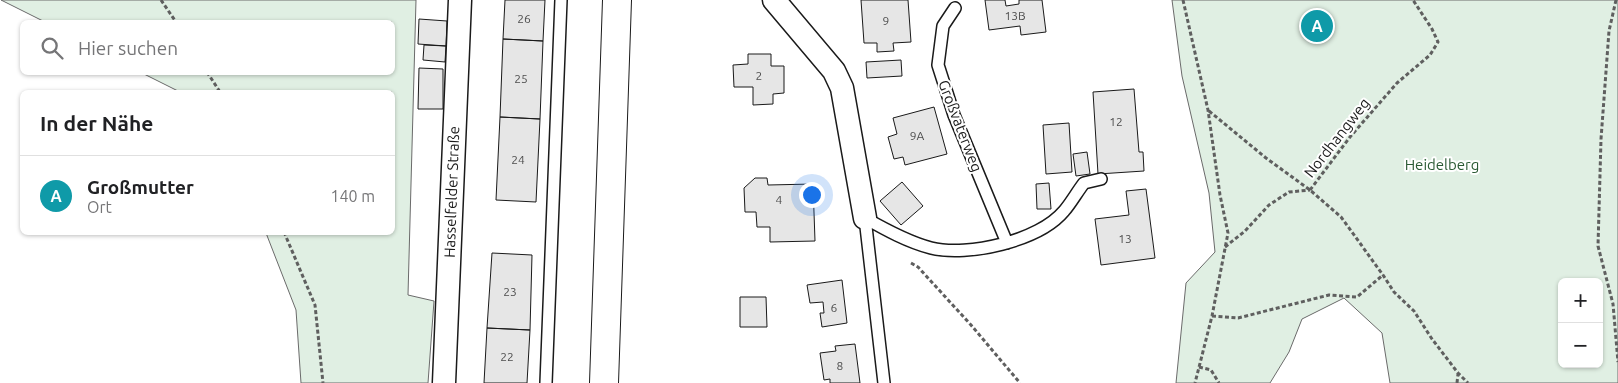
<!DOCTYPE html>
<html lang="de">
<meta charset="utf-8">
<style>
:root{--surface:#fff;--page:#f2f2f2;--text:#202124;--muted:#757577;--line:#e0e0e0;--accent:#ea580c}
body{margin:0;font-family:Ubuntu,sans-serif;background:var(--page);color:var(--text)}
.controls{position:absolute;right:15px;bottom:15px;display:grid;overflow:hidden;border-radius:8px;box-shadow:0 1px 4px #0004}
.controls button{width:45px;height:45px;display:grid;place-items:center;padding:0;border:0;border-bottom:1px solid var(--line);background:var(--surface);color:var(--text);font:25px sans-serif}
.you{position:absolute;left:811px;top:194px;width:18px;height:18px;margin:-12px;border:4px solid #fff;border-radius:50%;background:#1a73e8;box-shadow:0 0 0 8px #1a73e833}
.badge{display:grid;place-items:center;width:32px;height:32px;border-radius:50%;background:var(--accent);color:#fff;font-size:16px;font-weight:700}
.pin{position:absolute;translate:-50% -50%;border:2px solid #fff;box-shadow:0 1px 5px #0006}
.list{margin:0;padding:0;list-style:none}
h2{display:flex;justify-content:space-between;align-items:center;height:65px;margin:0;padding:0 20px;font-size:21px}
h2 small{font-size:16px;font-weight:400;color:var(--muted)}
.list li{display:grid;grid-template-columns:32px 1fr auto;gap:15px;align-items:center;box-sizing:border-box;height:80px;padding:0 20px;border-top:1px solid var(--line)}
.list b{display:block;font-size:19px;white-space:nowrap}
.list p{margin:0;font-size:16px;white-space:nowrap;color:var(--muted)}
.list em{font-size:16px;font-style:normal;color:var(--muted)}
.icon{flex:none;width:28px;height:28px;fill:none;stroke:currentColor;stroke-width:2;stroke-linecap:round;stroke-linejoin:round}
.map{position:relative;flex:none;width:1618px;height:383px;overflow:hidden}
.search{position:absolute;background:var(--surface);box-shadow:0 1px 4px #0004;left:20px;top:20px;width:375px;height:55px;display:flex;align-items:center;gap:12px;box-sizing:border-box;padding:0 18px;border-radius:8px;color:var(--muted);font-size:19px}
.panel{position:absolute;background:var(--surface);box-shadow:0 1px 4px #0004;left:20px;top:90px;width:375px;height:145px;border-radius:8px}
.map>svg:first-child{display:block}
</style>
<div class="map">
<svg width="1618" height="383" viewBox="0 0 1618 383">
<rect width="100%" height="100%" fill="#fff"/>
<path fill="#e0efe3" stroke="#6a6a6a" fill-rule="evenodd" d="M 1,0 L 416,0 L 408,295 L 434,301 L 428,383 L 301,383 L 296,310 L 266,233 L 392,232 L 392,92 L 180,92 L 142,73 L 392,72 L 392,22 L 45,22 Z
M 1172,0 L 1618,0 L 1618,383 L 1390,383 L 1382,333 L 1344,298 L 1302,319 L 1289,352 L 1270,383 L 1176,383 L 1186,283 L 1215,252 L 1209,193 L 1182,76 ZM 1562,282 L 1599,282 L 1599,364 L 1562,364 Z"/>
<path fill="#e6e6e6" stroke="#1a1a1a" d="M 505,0 L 545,0 L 543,41 L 503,39 Z
M 861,0 L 908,0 L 911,42 L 893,43 L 894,51 L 877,52 L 877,43 L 864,43 Z
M 985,0 L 1005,0 L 1006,6 L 1019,4 L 1019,0 L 1042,0 L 1046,32 L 1021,35 L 1020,26 L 989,30 Z
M 419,19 L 447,21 L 446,46 L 418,44 Z
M 503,39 L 543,41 L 540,119 L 500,117 Z
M 424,45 L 446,46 L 445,62 L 423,60 Z
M 748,54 L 771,54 L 771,66 L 784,66 L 784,93 L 773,94 L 773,104 L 753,105 L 753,87 L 734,87 L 733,65 L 748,64 Z
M 901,60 L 902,76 L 867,78 L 866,62 Z
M 419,68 L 443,69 L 443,109 L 418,109 Z
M 1134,89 L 1139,152 L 1143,152 L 1144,171 L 1098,174 L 1093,92 Z
M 934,107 L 947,154 L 905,165 L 903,157 L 894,159 L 888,137 L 897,134 L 893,118 Z
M 500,117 L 540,119 L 536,202 L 496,200 Z
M 1069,123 L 1072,172 L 1046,174 L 1043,125 Z
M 1087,152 L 1090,174 L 1076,176 L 1073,154 Z
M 755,178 L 767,178 L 768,185 L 813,184 L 815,241 L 770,242 L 770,227 L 757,227 L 756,212 L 745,212 L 744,188 Z
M 902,182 L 923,206 L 901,225 L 880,201 Z
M 1049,183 L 1051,209 L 1037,209 L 1036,184 Z
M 1146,189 L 1155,258 L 1101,265 L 1095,219 L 1129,215 L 1126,191 Z
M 492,253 L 532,255 L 530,330 L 487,328 Z
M 842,280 L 847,323 L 822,327 L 820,313 L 824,313 L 823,302 L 810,303 L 807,285 Z
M 740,297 L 766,297 L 767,327 L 740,327 Z
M 487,328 L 530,330 L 527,383 L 484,383 Z
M 855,344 L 860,383 L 830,383 L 830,379 L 824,380 L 820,353 L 836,351 L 835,346 Z"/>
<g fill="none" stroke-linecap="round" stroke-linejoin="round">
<g stroke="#1a1a1a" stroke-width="14">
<path id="service" d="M 955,8 L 943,26 L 938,65 L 954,115 L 1007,243
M 865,218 C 886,230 908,242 931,248 C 968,257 1039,241 1064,211 C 1071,203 1077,192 1084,183 L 1101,179
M 865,218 L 884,383
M 546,383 L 561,0"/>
</g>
<g stroke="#1a1a1a" stroke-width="25">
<path id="minor" d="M 774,0 L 834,71 L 842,88 L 865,218
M 444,383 L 460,0"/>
</g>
<g stroke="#1a1a1a" stroke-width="30">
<path id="primary" d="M 604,383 L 617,0"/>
</g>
<path stroke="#5f5f5f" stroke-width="3" stroke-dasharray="4 2.5" stroke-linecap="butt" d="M 161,0 L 176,22
M 1183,0 L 1208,110 L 1220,195 L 1228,233 L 1212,316 L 1195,383
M 1616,0 L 1609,31 L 1601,139 L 1598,246 L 1613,304 L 1618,362
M 207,72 L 220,92
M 1209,111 L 1266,158 L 1310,190 L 1341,217 L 1383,275 L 1394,292 L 1414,311 L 1432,339 L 1458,373 L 1468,383
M 1310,190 L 1350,137 L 1397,83 L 1430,55 L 1438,42 L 1432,29 L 1413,0
M 284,232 L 315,305 L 323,383
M 1225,247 L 1245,231 L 1269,205 L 1289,192 L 1310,190
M 911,263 L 918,267 L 971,325 L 1020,383
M 1212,316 L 1238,318 L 1329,295 L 1357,297 L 1383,275
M 1199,367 L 1211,370 L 1219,383
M 1457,383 L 1458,374"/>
<use href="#service" stroke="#fff" stroke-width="11"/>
<use href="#minor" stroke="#fff" stroke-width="22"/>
<use href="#primary" stroke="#fff" stroke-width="28"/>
</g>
<g text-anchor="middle" stroke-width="4" stroke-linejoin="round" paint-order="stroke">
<g font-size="12" fill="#4d4d4d">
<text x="1015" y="20">13B</text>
<text x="524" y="23">26</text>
<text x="886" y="25">9</text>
<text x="759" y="80">2</text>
<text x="521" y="83">25</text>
<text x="1116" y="126">12</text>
<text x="917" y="140">9A</text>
<text x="518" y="164">24</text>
<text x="779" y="204">4</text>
<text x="1125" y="243">13</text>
<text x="510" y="296">23</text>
<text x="834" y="312">6</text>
<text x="507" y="361">22</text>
<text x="840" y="370">8</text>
</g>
<g font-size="15" fill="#1a1a1a" stroke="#fff">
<text transform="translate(960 126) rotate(69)" y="5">Großvaterweg</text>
<text transform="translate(1337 138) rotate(-52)" y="5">Nordhangweg</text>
<text transform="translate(452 192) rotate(-88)" y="5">Hasselfelder Straße</text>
</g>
<g font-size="15" fill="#2b5a34" stroke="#fff">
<text x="1442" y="170">Heidelberg</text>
</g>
</g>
</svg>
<div class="controls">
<button>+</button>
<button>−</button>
</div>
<div class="you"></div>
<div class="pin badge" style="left:1317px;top:26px;background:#0f9aa8">A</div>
<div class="search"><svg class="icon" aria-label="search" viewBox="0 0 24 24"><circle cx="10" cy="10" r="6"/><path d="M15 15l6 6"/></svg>Hier suchen</div>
<section class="panel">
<h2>In der Nähe<small></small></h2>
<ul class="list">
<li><span class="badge" style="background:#0f9aa8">A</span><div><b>Großmutter</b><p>Ort</p></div><em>140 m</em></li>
</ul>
</section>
</div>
